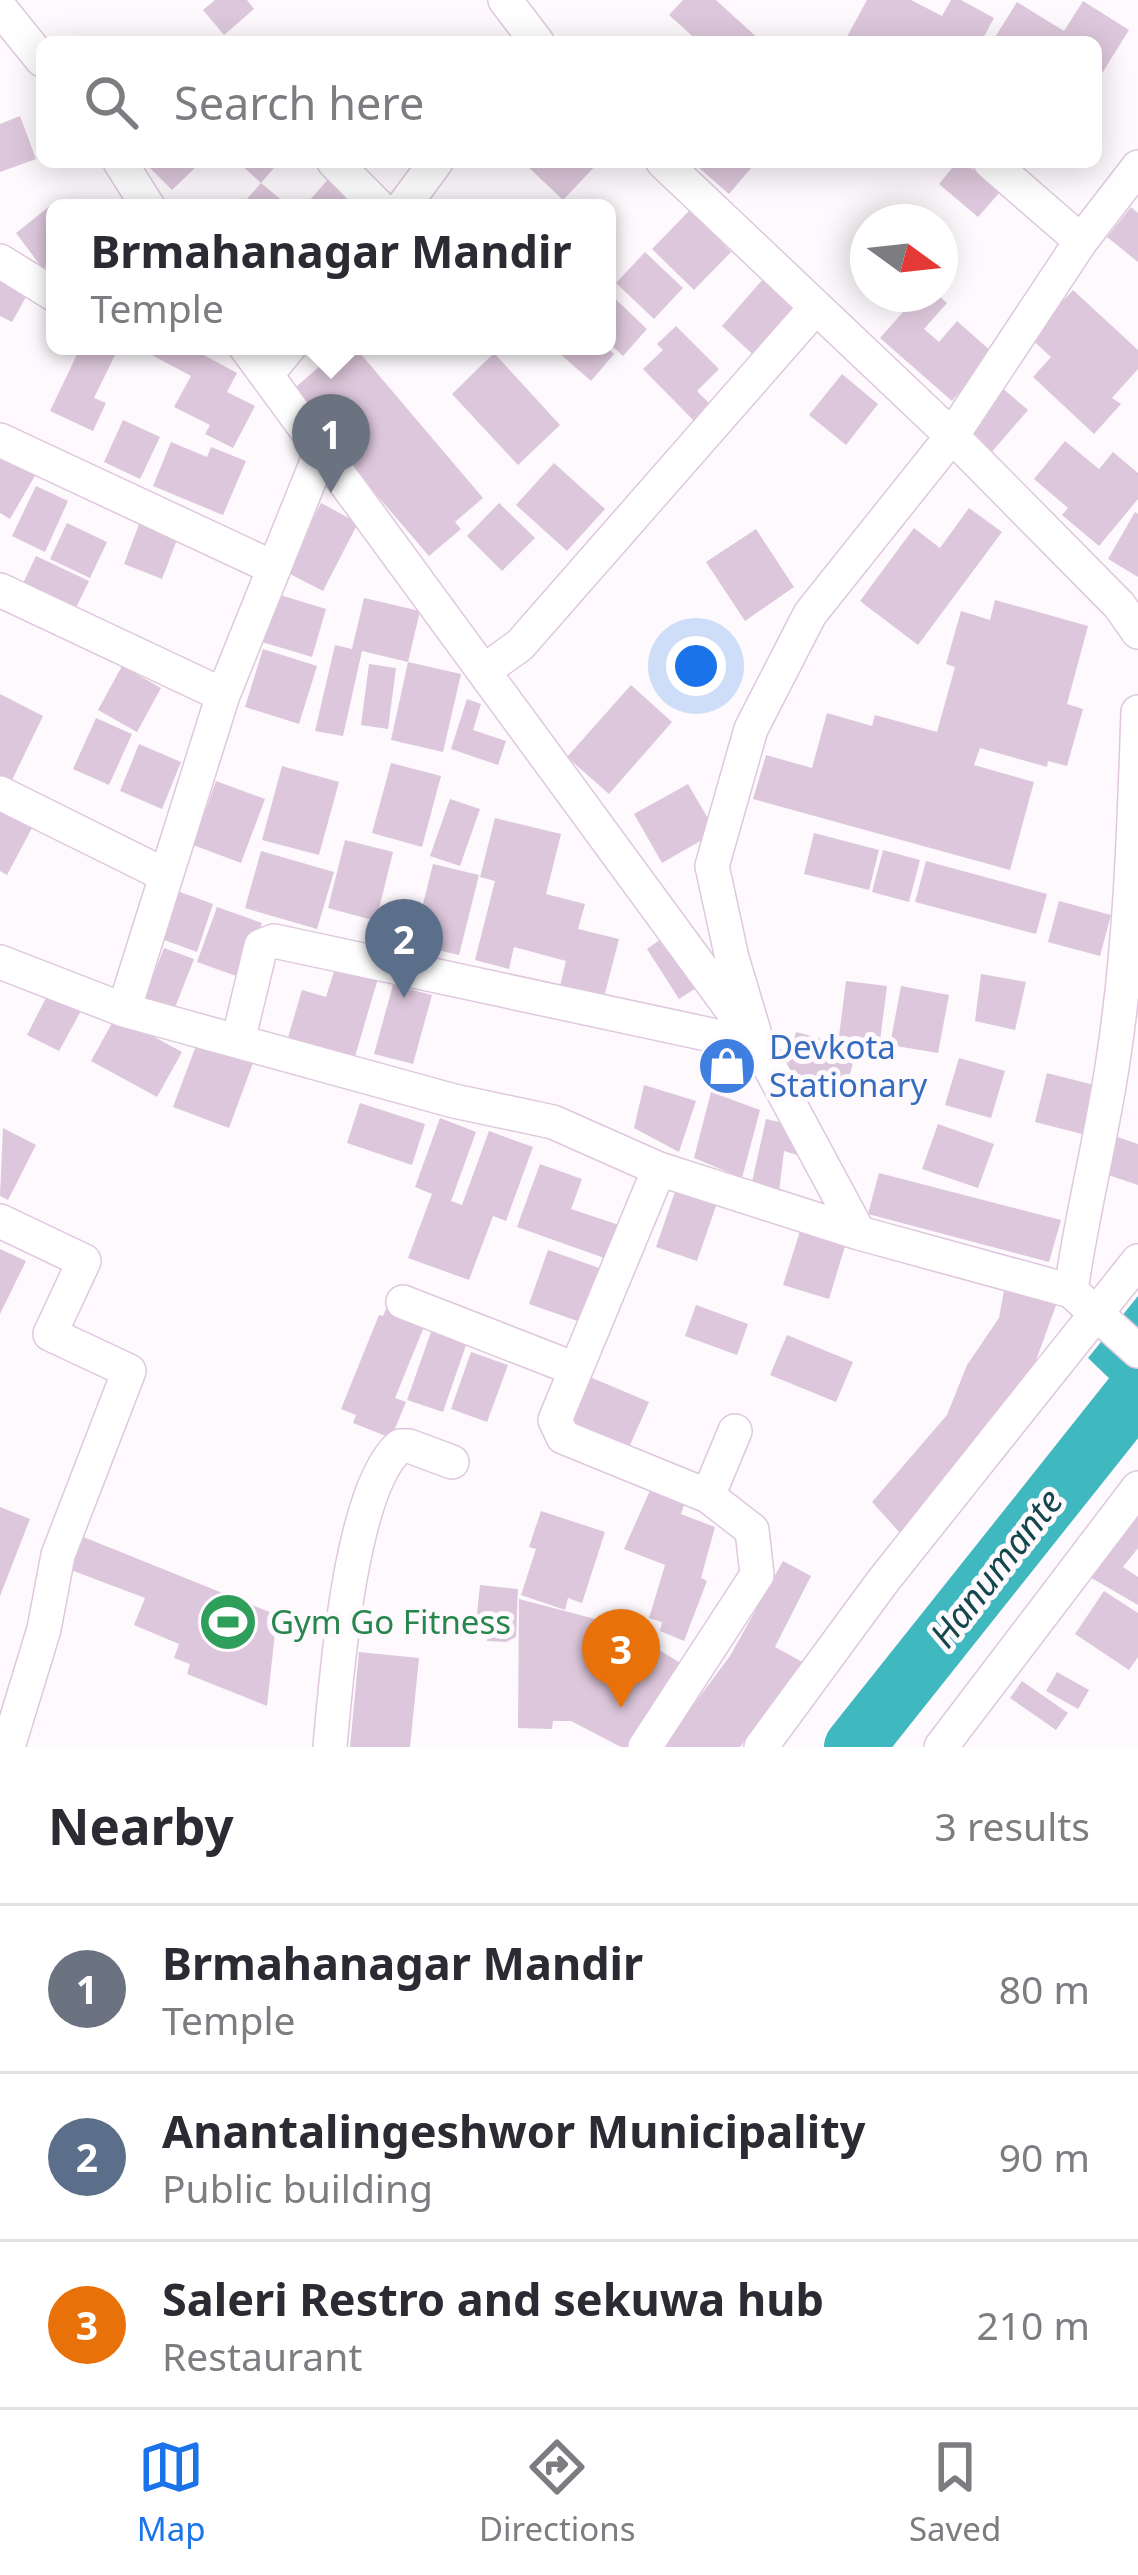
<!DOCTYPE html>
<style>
:root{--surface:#fff;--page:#f7f7f7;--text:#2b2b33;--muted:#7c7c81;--line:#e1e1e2;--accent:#1a73e8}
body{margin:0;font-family:"Noto Sans",sans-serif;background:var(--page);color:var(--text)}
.compass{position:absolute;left:850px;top:204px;width:108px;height:108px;border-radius:50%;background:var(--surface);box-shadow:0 6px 30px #0003;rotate:105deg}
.you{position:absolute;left:696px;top:666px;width:42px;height:42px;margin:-30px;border:9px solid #fff;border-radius:50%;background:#1a73e8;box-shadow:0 0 0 18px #1a73e833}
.badge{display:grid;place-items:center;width:78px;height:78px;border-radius:50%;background:var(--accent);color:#fff;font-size:39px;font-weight:700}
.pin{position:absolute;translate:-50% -99px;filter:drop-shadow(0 3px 6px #0008)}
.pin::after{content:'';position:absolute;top:63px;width:42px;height:36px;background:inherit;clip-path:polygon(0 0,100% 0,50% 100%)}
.popup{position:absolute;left:46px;top:199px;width:570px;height:156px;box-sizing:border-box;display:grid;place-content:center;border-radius:18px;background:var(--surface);filter:drop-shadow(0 3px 9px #0005);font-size:39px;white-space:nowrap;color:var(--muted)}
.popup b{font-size:45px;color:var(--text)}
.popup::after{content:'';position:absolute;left:50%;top:100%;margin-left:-24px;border:24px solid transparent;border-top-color:var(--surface)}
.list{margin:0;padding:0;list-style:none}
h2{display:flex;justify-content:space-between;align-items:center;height:156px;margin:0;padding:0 48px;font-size:51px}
h2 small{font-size:39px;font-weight:400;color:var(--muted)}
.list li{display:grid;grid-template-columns:78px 1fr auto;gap:36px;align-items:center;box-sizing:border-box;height:168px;padding:0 48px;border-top:3px solid var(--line)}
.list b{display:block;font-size:45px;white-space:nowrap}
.list p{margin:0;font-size:39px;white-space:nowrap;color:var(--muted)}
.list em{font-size:39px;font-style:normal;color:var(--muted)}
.icon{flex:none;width:66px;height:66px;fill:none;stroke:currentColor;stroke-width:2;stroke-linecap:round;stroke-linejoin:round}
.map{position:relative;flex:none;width:1138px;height:1747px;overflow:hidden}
.search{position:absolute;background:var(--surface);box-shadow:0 6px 30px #0003;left:36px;right:36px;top:36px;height:132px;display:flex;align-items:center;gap:30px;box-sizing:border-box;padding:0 42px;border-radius:18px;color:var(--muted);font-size:45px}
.sheet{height:660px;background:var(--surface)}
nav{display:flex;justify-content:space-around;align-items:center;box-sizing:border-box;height:168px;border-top:3px solid var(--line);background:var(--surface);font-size:33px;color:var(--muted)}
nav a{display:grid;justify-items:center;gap:6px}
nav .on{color:var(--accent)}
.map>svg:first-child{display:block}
</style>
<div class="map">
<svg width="1138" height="1747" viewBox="0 0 1138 1747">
<rect width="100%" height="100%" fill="#fdf9fd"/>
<path fill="#40b8c0" d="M 1138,1296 L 1138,1406 L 1088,1358 Z"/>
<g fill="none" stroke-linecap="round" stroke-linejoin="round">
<path stroke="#40b8c0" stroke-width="60" d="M 854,1747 L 1138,1390"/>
</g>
<path fill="#ddc7dc" d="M 215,0 L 247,0 L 254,9 L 224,35 L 203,10 Z
M 683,0 L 716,0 L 762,42 L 699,42 L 669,15 Z
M 867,0 L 911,0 L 942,16 L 951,0 L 961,0 L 994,18 L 981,42 L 844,42 Z
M 1083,1 L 1129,30 L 1096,83 L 1096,42 L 992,42 L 1017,2 L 1064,31 Z
M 20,116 L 36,159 L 0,172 L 0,124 Z
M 150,162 L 201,162 L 172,190 L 147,165 Z
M 238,162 L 279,162 L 261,183 L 291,208 L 239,208 L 261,183 Z
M 523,162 L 599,162 L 563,200 Z
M 703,162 L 747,162 L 752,167 L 729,194 L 698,167 Z
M 957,162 L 964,162 L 1000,192 L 978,217 L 939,184 Z
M 331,176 L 368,208 L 303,208 Z
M 50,206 L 55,212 L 55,260 L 43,269 L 16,233 Z
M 1131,207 L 1138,213 L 1138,262 L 1107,237 Z
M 690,210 L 731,252 L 694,290 L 652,249 Z
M 645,252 L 683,288 L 654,319 L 616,283 Z
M 0,271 L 31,288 L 12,322 L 0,316 Z
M 764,278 L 797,308 L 760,361 L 722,326 Z
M 1073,290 L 1138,350 L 1138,369 L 1112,398 L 1121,404 L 1094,434 L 1033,377 L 1051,357 L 1029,337 Z
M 607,291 L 647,329 L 623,356 L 607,341 Z
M 919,294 L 937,294 L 947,303 L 924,329 L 939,342 L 957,321 L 993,353 L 952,401 L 880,338 Z
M 676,326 L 719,369 L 697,391 L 711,405 L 695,422 L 643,369 L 663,350 L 657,344 Z
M 81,346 L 101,346 L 116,353 L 94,398 L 106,403 L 93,431 L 50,411 Z
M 154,346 L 206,346 L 202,354 L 237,373 L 227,392 L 255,406 L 233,448 L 205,434 L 210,425 L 174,407 L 191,376 L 150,354 Z
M 343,346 L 354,346 L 483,498 L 455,522 L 461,529 L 429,556 L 289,393 Z
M 551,346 L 604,346 L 614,354 L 591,381 Z
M 494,353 L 560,425 L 518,465 L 452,394 Z
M 842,374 L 878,404 L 846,445 L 809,415 Z
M 1001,387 L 1028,410 L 991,453 L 965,429 Z
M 123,420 L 160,437 L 140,479 L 104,462 Z
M 1065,441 L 1099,469 L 1113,452 L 1138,473 L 1138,499 L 1099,546 L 1062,515 L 1068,508 L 1034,479 Z
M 171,442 L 207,457 L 211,447 L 246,461 L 223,515 L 153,486 Z
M 0,458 L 36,474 L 10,519 L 0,513 Z
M 554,463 L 605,509 L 567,551 L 516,505 Z
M 36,486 L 68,501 L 45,552 L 12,536 Z
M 321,503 L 358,523 L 323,591 L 286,572 Z
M 499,503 L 535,538 L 502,571 L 467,536 Z
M 969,508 L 1002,532 L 918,645 L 860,601 L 914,528 L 940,548 Z
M 1135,512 L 1138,514 L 1138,577 L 1108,559 Z
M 140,522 L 178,537 L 162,579 L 124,564 Z
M 67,523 L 107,542 L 90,578 L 50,559 Z
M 756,529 L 794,587 L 745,621 L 706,562 Z
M 36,556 L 89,581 L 70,620 L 18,594 Z
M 277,594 L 326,609 L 312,657 L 262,642 Z
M 364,598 L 420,611 L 408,662 L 461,674 L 443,752 L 391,740 L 408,662 L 362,651 L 343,736 L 315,731 L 335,645 L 352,649 Z
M 995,600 L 1088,626 L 1067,704 L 1083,709 L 1067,766 L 1048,761 L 1047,767 L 980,748 L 974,765 L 1034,782 L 1010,870 L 753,799 L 766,755 L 812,768 L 827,713 L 872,726 L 875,715 L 937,732 L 955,667 L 946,664 L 961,611 L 990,620 Z
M 263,649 L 317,666 L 299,724 L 245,707 Z
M 369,664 L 396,668 L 388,729 L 361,725 Z
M 122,666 L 161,688 L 137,732 L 98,710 Z
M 631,685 L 672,722 L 609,794 L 567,757 Z
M 0,694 L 43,716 L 12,780 L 0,775 Z
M 467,699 L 481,704 L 473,730 L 506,741 L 498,765 L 451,749 Z
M 96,718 L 132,734 L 109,785 L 73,769 Z
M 139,744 L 181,762 L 162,809 L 120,791 Z
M 391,763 L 441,776 L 422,847 L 372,833 Z
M 282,766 L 339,782 L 319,855 L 262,840 Z
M 216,781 L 265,799 L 241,863 L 193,845 Z
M 688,784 L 716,832 L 662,863 L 634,814 Z
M 450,799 L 480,809 L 460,866 L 430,856 Z
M 0,811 L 32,828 L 7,875 L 0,871 Z
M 495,818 L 561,834 L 546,894 L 585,904 L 578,929 L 619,939 L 602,1005 L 558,994 L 566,961 L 514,947 L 509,969 L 475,960 L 495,881 L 480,877 Z
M 814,833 L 879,850 L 869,890 L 804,874 Z
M 345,840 L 393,852 L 376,921 L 328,908 Z
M 883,850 L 920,860 L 909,902 L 872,892 Z
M 261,851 L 334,872 L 317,929 L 245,908 Z
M 926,861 L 1047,894 L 1036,934 L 915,902 Z
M 433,864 L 479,875 L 459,955 L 413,944 Z
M 172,889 L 213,904 L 197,952 L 156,937 Z
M 1059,901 L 1111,915 L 1100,956 L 1048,942 Z
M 217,907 L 262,923 L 242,978 L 197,962 Z
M 664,937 L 696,988 L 679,999 L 647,949 Z
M 164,948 L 194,959 L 172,1015 L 142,1004 Z
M 337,962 L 379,975 L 354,1060 L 287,1041 L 302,990 L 326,997 Z
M 981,974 L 1026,982 L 1015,1030 L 975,1021 Z
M 846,981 L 887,986 L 880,1041 L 839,1036 Z
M 393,985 L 432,995 L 413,1064 L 374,1054 Z
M 901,986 L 949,995 L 938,1053 L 890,1045 Z
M 48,994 L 81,1011 L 59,1051 L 27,1035 Z
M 116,1016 L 182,1052 L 157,1097 L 91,1061 Z
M 796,1032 L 857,1048 L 845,1093 L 785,1077 Z
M 197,1043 L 253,1063 L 229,1128 L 173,1107 Z
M 959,1058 L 1005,1071 L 991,1118 L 945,1105 Z
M 1047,1073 L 1094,1085 L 1082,1134 L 1035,1122 Z
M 644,1085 L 696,1101 L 679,1152 L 634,1128 Z
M 711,1092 L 760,1110 L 742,1178 L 694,1158 Z
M 360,1103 L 425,1124 L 412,1165 L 347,1143 Z
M 440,1118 L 476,1132 L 451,1201 L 462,1205 L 489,1131 L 533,1147 L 506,1221 L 493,1216 L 469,1280 L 408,1258 L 432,1194 L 415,1187 Z
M 766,1119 L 788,1124 L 807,1158 L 784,1151 L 779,1192 L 752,1182 Z
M 938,1124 L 994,1144 L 978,1188 L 922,1169 Z
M 3,1128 L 36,1145 L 8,1200 L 0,1196 Z
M 1106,1133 L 1138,1144 L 1138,1185 L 1093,1170 Z
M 540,1164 L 582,1179 L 571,1209 L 622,1226 L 610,1260 L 517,1227 Z
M 879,1173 L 1061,1220 L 1049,1262 L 868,1214 Z
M 677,1186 L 718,1200 L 697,1261 L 656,1247 Z
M 801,1228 L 846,1243 L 829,1299 L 783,1285 Z
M 0,1249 L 26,1261 L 0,1314 Z
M 548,1250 L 605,1270 L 586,1324 L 529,1304 Z
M 1005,1285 L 1059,1297 L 1034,1366 L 901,1534 L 872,1502 L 947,1415 L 967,1365 L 999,1318 Z
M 389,1302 L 428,1317 L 395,1398 L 406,1402 L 391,1438 L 353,1423 L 356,1415 L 341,1409 L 379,1315 L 383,1316 Z
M 696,1305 L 748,1324 L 737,1355 L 685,1336 Z
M 431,1332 L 466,1345 L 443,1412 L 407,1400 Z
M 787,1335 L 853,1362 L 836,1402 L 770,1375 Z
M 471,1352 L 508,1365 L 487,1422 L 451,1409 Z
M 590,1377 L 649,1402 L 627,1452 L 568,1427 Z
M 652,1486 L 686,1499 L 681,1514 L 715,1527 L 701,1578 L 707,1581 L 684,1641 L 660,1631 L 662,1622 L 649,1618 L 665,1565 L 624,1549 Z
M 0,1507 L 30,1519 L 0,1596 Z
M 1138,1508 L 1138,1548 L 1123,1567 L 1138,1577 L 1138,1605 L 1088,1576 Z
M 541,1511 L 605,1532 L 582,1603 L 568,1598 L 565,1610 L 521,1595 L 536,1549 L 529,1547 Z
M 76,1534 L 277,1615 L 267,1706 L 187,1674 L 190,1664 L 174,1658 L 179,1644 L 134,1625 L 145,1598 L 63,1567 Z
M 783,1561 L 811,1576 L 775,1647 L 806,1664 L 740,1747 L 662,1747 L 730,1656 Z
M 480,1585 L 518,1589 L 516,1637 L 506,1642 L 487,1641 L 489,1633 L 475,1632 Z
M 1104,1591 L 1138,1613 L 1138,1657 L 1129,1670 L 1075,1634 Z
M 519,1599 L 618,1625 L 687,1667 L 632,1747 L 621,1747 L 571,1721 L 553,1721 L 552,1729 L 518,1728 Z
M 359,1652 L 419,1658 L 410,1747 L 350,1747 Z
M 1057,1672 L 1089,1690 L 1078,1709 L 1046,1691 Z
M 1022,1681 L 1068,1713 L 1056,1730 L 1010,1698 Z"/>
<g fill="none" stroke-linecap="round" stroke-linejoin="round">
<g stroke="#dfc8de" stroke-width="36">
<path id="street" d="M 505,0 L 537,42
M 0,8 L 42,60
M 120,162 L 149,208
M 334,162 L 380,208
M 663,162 L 952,436 L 1119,605 L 1138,632
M 402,208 L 436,162
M 1081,241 L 1138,167
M 0,261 L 55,295
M 245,346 L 743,1025
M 267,374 L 290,346
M 0,440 L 272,567
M 0,590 L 223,695
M 484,671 L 520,645 L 816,307
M 0,793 L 165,875
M 0,962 L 124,1010 L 454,1101 L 553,1122 L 659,1169 L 859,1233 L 1071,1291 L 1138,1351
M 124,1010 L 223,695 L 322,449
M 238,1041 L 261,946 L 274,941 L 758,1045
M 0,1221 L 84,1261 L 50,1334 L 129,1371 L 58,1555 L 44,1629 L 8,1747
M 859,1233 L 758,1045 L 732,958 L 712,866 L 751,729 L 810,614 L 952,436 L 1081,241 L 990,162
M 1071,1291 C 1082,1211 1103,1133 1114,1054 C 1131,940 1134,826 1138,712
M 403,1302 L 575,1369
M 708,1496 L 735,1431
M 330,1747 C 336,1681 350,1488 400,1446 L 409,1446 L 452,1462
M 645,1747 L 757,1575 L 752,1530 L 708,1496 L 563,1437 L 555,1420 L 659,1169
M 761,1747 L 883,1581 L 1138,1261
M 941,1747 L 1138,1488"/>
</g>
<use href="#street" stroke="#fff" stroke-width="33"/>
</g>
<defs>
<g id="shop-disc" transform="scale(3)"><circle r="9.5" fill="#3f7fe0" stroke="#fdf9fd"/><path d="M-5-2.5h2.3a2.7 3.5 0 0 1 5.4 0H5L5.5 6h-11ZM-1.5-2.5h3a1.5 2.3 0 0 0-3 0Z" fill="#fff"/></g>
<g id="stadium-disc" transform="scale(3)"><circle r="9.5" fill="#2e9e5b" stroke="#fdf9fd"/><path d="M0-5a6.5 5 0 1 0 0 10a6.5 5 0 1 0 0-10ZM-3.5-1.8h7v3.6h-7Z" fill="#fff"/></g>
</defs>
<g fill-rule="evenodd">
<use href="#shop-disc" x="727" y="1066"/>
<use href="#stadium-disc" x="228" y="1622"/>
</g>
<g text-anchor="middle" stroke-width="10" stroke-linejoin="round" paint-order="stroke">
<g font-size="33" fill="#366cbe" stroke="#fdf9fd" text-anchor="start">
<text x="769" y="1059">Devkota<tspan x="769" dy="38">Stationary</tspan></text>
</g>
<g font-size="33" fill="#27864d" stroke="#fdf9fd" text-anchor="start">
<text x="270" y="1634">Gym Go Fitness</text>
</g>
<g font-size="36" font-style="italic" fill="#13474b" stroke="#fdf9fd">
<text transform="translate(996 1568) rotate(-52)" y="13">Hanumante</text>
</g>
</g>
</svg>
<svg class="compass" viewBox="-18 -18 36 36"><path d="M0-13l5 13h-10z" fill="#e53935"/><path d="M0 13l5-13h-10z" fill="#7c7c81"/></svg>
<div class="you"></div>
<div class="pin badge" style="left:331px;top:493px;background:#6b7280">1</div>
<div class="popup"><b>Brmahanagar Mandir</b>Temple</div>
<div class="pin badge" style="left:404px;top:998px;background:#5c6f8a">2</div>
<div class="pin badge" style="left:621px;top:1708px;background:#e8710a">3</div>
<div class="search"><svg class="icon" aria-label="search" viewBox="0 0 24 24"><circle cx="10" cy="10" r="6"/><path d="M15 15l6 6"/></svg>Search here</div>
</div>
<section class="sheet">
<h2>Nearby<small>3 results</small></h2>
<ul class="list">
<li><span class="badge" style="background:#6b7280">1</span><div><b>Brmahanagar Mandir</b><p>Temple</p></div><em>80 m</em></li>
<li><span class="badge" style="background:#5c6f8a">2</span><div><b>Anantalingeshwor Municipality</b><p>Public building</p></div><em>90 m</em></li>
<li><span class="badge" style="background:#e8710a">3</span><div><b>Saleri Restro and sekuwa hub</b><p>Restaurant</p></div><em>210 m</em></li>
</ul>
</section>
<nav>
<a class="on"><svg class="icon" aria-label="map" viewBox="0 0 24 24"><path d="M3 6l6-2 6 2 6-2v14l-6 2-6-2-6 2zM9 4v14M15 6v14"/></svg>Map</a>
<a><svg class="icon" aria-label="directions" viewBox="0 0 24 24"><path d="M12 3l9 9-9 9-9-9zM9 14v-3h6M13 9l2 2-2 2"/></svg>Directions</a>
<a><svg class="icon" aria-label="saved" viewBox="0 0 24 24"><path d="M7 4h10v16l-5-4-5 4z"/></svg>Saved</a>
</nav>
